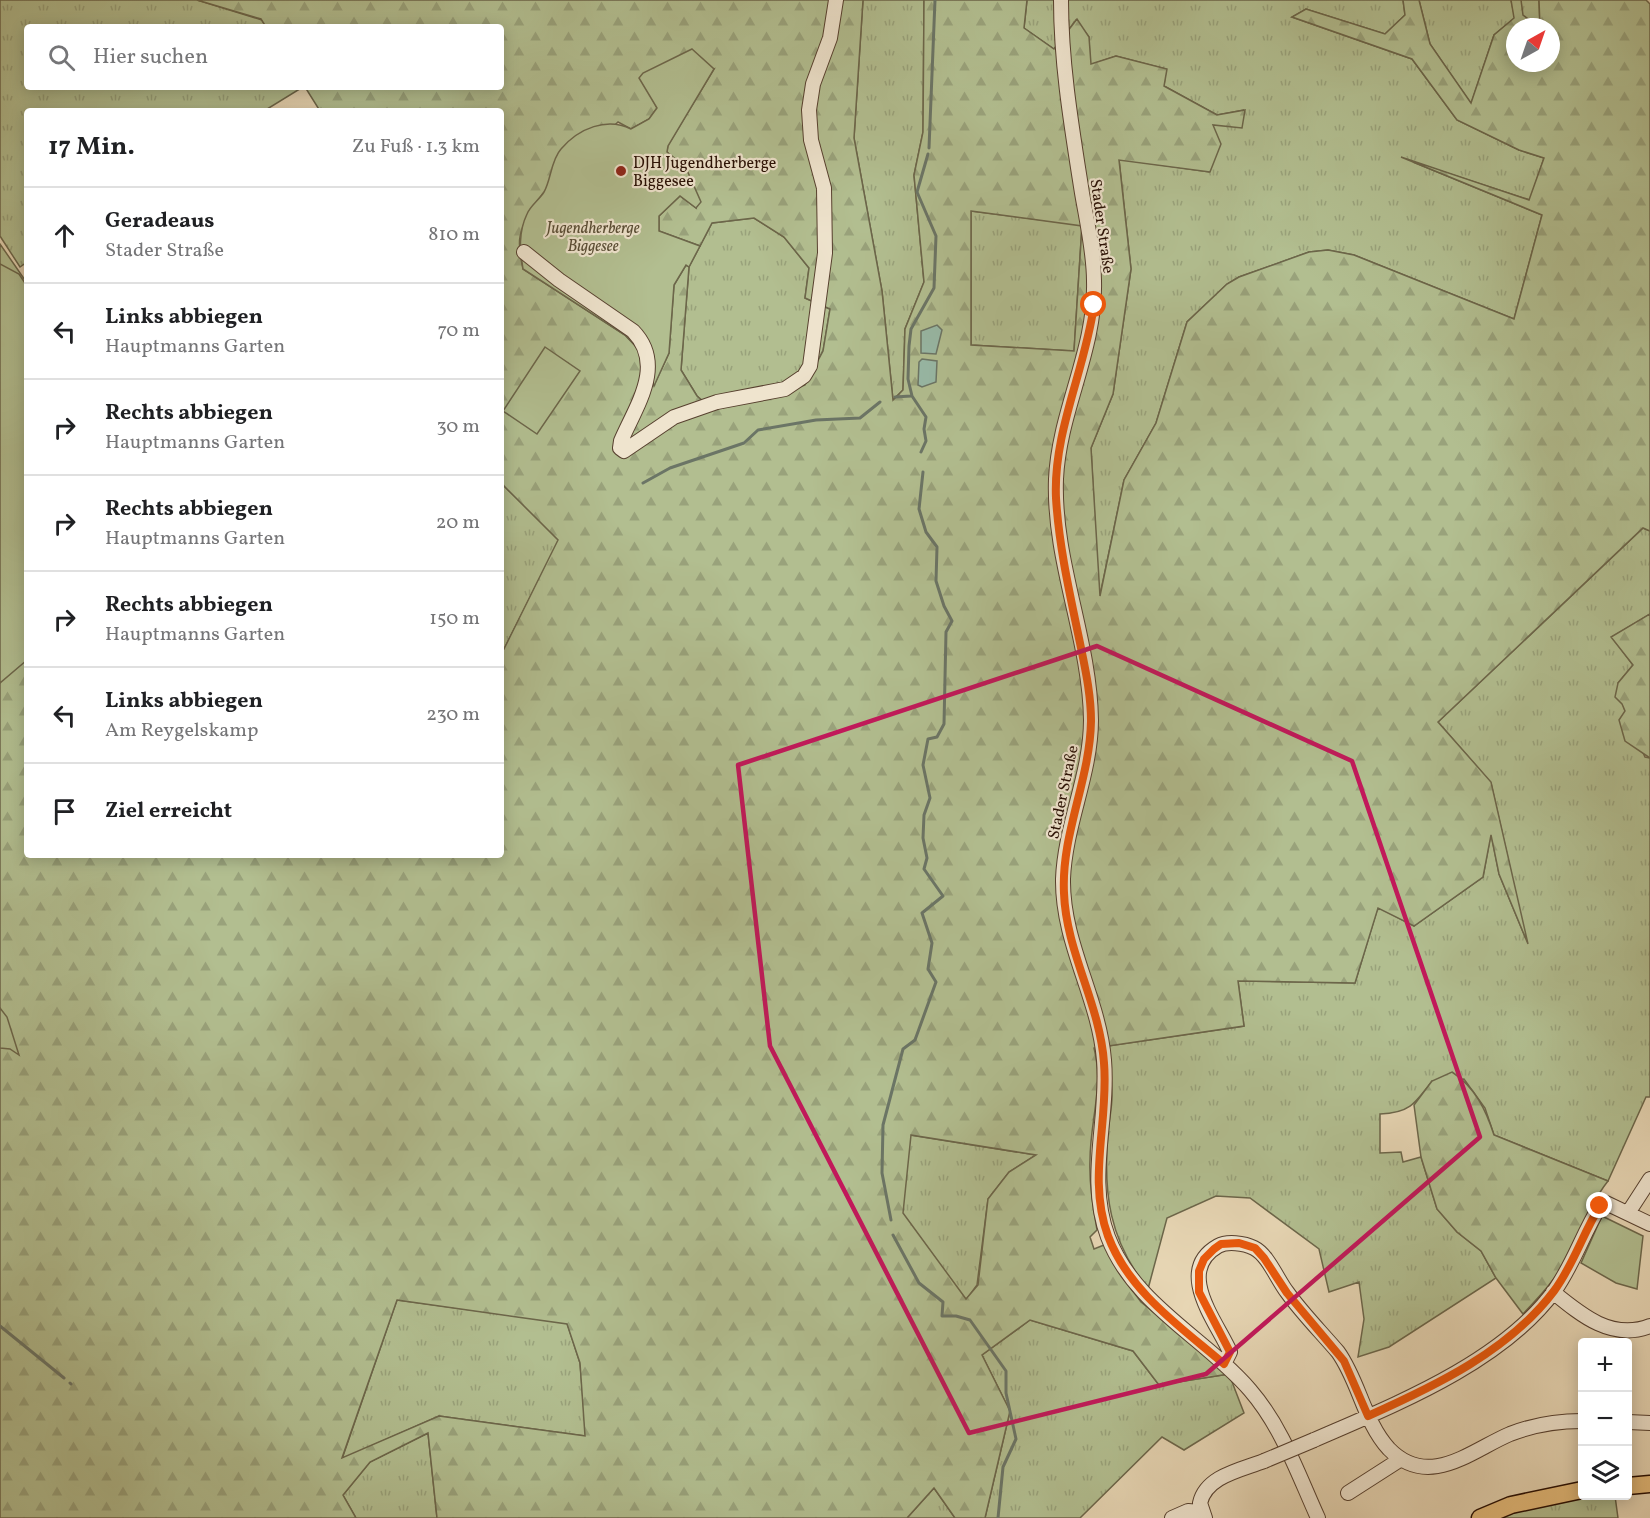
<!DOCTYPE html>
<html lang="de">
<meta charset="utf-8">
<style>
:root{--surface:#fff;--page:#f2f2f2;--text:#202124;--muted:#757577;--line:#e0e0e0}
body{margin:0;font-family:Vollkorn,serif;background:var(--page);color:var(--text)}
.controls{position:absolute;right:18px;bottom:18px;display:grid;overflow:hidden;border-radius:6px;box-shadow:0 3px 15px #0003}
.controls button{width:54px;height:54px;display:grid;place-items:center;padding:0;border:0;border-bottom:2px solid var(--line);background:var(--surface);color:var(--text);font:30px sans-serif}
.compass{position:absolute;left:1506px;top:18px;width:54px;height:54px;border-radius:50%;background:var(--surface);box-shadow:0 3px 15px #0003;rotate:40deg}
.stop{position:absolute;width:18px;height:18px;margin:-14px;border:4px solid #ea580c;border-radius:50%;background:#fff}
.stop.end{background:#ea580c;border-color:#fff;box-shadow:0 2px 6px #0008}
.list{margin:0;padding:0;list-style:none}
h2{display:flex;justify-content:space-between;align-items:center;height:78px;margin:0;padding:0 24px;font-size:26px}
h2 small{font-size:20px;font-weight:400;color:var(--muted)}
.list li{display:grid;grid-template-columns:39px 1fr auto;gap:18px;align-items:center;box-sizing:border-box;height:96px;padding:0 24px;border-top:2px solid var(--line)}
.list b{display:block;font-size:22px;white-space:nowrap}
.list p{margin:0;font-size:20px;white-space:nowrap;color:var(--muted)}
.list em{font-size:20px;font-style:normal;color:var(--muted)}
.icon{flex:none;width:33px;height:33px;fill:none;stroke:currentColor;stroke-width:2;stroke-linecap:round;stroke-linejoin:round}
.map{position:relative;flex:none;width:1650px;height:1518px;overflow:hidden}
.search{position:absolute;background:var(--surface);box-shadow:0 3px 15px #0003;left:24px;top:24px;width:480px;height:66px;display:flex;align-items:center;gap:15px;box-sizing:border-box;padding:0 21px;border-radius:6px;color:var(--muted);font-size:22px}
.panel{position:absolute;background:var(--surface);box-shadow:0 3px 15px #0003;left:24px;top:108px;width:480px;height:750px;border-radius:6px}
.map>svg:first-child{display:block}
</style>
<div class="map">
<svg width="1650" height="1518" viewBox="0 0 1650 1518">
<defs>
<pattern id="grass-tufts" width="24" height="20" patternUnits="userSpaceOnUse" patternTransform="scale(1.5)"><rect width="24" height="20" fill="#b2be90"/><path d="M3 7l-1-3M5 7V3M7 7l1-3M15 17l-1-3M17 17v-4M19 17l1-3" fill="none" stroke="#99a27b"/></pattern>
<pattern id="forest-firs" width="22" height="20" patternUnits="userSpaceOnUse" patternTransform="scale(1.5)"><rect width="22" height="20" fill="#b2be90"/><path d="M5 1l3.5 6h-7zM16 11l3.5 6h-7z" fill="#99a27b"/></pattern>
</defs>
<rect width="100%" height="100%" fill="#e7d6b4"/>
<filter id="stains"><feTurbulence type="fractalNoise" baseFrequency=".00333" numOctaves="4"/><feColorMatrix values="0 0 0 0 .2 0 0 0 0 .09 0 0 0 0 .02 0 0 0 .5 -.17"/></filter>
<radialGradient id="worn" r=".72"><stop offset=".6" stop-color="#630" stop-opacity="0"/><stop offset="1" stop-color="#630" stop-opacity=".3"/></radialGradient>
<path fill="url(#grass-tufts)" stroke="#6c664a" stroke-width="1.5" d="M 0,0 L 197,0 L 262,20 L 266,27 L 27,27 L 27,87 L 303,87 L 264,111 L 27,111 L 27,262 L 20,267 L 0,236 Z
M 863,0 L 924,0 L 923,132 L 914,175 L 924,282 L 905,329 L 903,390 L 893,400 L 882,291 L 854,138 Z
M 1027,0 L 1403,0 L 1405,15 L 1385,34 L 1306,9 L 1292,17 L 1412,59 L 1457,120 L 1519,150 L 1544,158 L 1530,200 L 1413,162 L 1542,215 L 1514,319 L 1354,255 L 1328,250 L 1309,252 L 1239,277 L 1227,284 L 1187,322 L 1156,423 L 1124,480 L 1099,600 L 1091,448 L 1113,394 L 1131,269 L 1119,159 L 1209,172 L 1213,125 L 1244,110 L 1217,115 L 1164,86 L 1166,69 L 1116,56 L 1090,65 L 1089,37 L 1076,20 L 1054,49 L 1024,28 Z
M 1419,0 L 1511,0 L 1515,18 L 1494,35 L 1471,104 L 1430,44 Z
M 1521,0 L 1539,0 L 1540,27 L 1522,15 Z
M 971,211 L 1082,225 L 1074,351 L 971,345 Z
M 754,218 L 784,237 L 809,268 L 805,298 L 830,309 L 823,351 L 805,385 L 786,393 L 713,410 L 697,396 L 681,370 L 689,267 L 712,223 Z
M 501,483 L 559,540 L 504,649 L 501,647 Z
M 1643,528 L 1650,531 L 1650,614 L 1612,637 L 1633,665 L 1618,683 L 1625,711 L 1645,757 L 1650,758 L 1650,1097 L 1646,1097 L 1608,1181 L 1494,1135 L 1485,1108 L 1464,1079 L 1432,1081 C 1415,1104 1409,1113 1380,1114 L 1380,1153 L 1401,1152 L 1403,1162 L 1421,1157 L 1437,1209 L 1457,1232 L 1481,1251 L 1496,1278 L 1389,1347 L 1358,1357 L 1364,1319 L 1359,1282 L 1329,1292 L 1319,1249 L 1250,1198 L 1216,1196 L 1167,1218 L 1148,1289 C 1109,1240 1103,1193 1108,1133 C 1109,1121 1112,1108 1112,1096 C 1112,1079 1109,1062 1108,1046 L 1244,1026 L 1238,981 L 1355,983 L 1378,907 L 1414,926 L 1483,877 L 1491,833 L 1499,874 L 1526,939 L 1491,783 L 1438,722 Z
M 910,1135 L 1036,1155 L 1009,1172 L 988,1199 L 977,1285 L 966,1300 L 902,1213 Z
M 397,1300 L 567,1323 L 580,1363 L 586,1436 L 439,1416 L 342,1459 Z
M 1030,1320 L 1133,1351 L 1159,1385 L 1229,1374 L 1244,1413 L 1184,1450 L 1162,1437 L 1080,1518 L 985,1518 L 1010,1411 L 982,1355 Z
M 428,1433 L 437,1518 L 356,1518 L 343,1495 L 370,1462 Z
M 934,1488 L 955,1518 L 907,1518 Z
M 1582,1496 L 1615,1496 L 1618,1518 L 1492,1518 Z"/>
<path fill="url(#forest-firs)" stroke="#6c664a" stroke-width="1.5" fill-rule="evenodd" d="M 197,0 L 863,0 L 854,138 L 882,291 L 893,400 L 903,390 L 905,329 L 924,282 L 914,175 L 923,132 L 924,0 L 1027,0 L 1024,28 L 1054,49 L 1077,19 L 1089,37 L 1091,64 L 1116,56 L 1167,69 L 1164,86 L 1217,115 L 1245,110 L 1242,128 L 1213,125 L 1221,144 L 1210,172 L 1119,160 L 1131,269 L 1113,394 L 1091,448 L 1100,596 L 1124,480 L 1156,423 L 1187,322 L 1227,284 L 1239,277 L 1309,252 L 1328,250 L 1354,255 L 1514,319 L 1542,215 L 1401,157 L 1529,200 L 1544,158 L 1519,150 L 1457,120 L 1412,59 L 1292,17 L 1306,9 L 1385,34 L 1405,15 L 1403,0 L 1419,0 L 1430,44 L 1471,103 L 1494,35 L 1514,18 L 1511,0 L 1521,0 L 1523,15 L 1538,27 L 1515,27 L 1515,63 L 1551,63 L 1551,27 L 1540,27 L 1539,0 L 1646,0 L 1650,4 L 1650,531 L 1643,528 L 1438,722 L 1491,782 L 1528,944 L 1499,874 L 1491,835 L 1483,877 L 1414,926 L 1378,908 L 1355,983 L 1238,981 L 1244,1026 L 1094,1048 C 1104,1087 1090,1121 1090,1160 C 1089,1183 1093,1206 1097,1230 L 1090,1237 L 1094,1249 L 1104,1245 L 1118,1271 L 1141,1302 L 1229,1374 L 1159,1385 L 1133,1351 L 1030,1320 L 982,1355 L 1010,1411 L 985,1518 L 955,1518 L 934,1488 L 907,1518 L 437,1518 L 428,1433 L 370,1462 L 343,1495 L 356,1518 L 0,1518 L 0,244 L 27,283 L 27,855 L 501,855 L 501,647 L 504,649 L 558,540 L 501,483 L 501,111 L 320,111 L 305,87 L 501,87 L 501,27 L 266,27 L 261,19 ZM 714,69 L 668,145 L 667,152 L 686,168 L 696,208 L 680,196 L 659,216 L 659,231 L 700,246 L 712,223 L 754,218 L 784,237 L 809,268 L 805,298 L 830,309 L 823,351 L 805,385 L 786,393 L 713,410 L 697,396 L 681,370 L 689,267 L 686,265 L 674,285 L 669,353 L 654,385 L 644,355 L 625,335 L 523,269 C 521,259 518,247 520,237 C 528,194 587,152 618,122 L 631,129 L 649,119 L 657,108 L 650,94 ZM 971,211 L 1082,226 L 1074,351 L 971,345 ZM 911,1135 L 1036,1155 L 1009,1172 L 988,1199 L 978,1285 L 966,1299 L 903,1213 ZM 397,1300 L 567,1324 L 580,1363 L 585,1436 L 439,1416 L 342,1458 Z
M 1650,614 L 1650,758 L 1625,741 L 1619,720 L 1625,711 L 1622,704 L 1615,697 L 1618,683 L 1633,665 L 1611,637 Z
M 1452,1072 C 1475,1087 1486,1110 1494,1135 L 1608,1181 C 1589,1205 1582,1233 1567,1259 C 1555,1280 1539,1297 1523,1314 L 1496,1278 L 1481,1251 L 1457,1232 L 1437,1209 L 1421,1157 L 1414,1105 L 1432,1081 Z"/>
<path fill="#b2be90" stroke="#6c664a" stroke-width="1.5" d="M 692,49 L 714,69 L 668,146 L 667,152 L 686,168 L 701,202 L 696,208 L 680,196 L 659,216 L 659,231 L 700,246 L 689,267 L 686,265 L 674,285 L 669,353 L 654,386 L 644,355 L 625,335 L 523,269 C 520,250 518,233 527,214 C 530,206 539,200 544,192 C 551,180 551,160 561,149 C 579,128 607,117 631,129 L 649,119 L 657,108 L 639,78 L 643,73 Z
M 0,264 L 19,274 L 27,286 L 27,660 L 0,683 Z
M 545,347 L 580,371 L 537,434 L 503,411 Z
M 0,1008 L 7,1017 L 19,1055 L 10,1049 L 0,1048 Z
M 1602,1216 L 1643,1236 L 1637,1289 L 1616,1283 L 1581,1263 Z"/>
<path fill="#98baa8" stroke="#6b7566" stroke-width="1.5" d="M 937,325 L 942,330 L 936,354 L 921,353 L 921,331 Z
M 922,359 L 937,361 L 936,382 L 922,387 L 918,385 L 919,362 Z"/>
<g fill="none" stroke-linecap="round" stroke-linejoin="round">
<path stroke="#6b7566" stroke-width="3" d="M 929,148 L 935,0
M 895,397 L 911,396
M 921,452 L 926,441 L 924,429 L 926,417 L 912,396 L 908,379 L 909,346 L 911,329 L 934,288 L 936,236 L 917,192 L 928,154
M 643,483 L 670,468 L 744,443 L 758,430 L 816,420 L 860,418 L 880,402
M 891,1220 L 882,1173 L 883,1125 L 903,1049 L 915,1040 L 936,982 L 928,969 L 932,943 L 922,913 L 943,896 L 924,869 L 927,858 L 923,838 L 924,815 L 930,798 L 923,765 L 928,739 L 937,737 L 944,724 L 946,632 L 952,621 L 944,606 L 936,581 L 937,547 L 926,532 L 919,509 L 923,472
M 893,1235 L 919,1283 L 943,1302 L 942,1316 L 956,1316 L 970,1320 L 1006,1371 L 1006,1393 L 1016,1439 L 1003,1467 L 998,1518
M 0,1326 L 64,1378
M 70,1383 L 71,1384"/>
<g stroke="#57402f" stroke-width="16">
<path id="minor" d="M 1061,0 C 1061,65 1072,129 1082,193 C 1087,222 1094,252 1094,281 C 1096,350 1059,411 1056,479 C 1053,561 1090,639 1091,720 C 1091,774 1065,825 1063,879 C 1062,943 1099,998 1104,1060 C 1109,1119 1086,1179 1108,1237 C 1134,1305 1204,1337 1250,1390 C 1282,1427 1298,1474 1318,1518
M 524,252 L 559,280 L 633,331 C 666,365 636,406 621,441 L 620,448 L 624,451 L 674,417 L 717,402 L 785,389 L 804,376 L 810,366 L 825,253 L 824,188 L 811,140 L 809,110 L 813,84 L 830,38 L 836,0
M 1628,1213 L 1650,1179
M 1553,1292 C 1581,1315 1612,1341 1650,1326
M 1224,1364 L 1230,1352 C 1217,1322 1174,1271 1218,1246 C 1227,1241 1244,1243 1254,1248 C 1268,1255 1277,1279 1287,1292 C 1302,1313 1321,1332 1338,1352 C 1359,1381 1364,1422 1389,1449 C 1429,1490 1472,1450 1510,1434 C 1533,1425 1558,1421 1582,1421
M 1628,1422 L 1650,1423
M 1314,1440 C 1394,1405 1502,1363 1555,1290 C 1574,1263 1583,1233 1600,1206 L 1606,1203 L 1650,1224
M 1348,1493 L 1401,1459
M 1172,1518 L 1188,1511 L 1201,1512
M 1205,1518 L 1200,1503 C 1206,1476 1241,1470 1264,1461"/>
</g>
<g stroke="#270e03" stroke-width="19">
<path id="major" d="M 1628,1486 L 1650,1484
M 1480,1518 L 1511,1505 L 1582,1490"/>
</g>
<use href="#minor" stroke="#efe4ce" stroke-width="14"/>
<use href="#major" stroke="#e4bb7a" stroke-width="16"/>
<g stroke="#57402f" stroke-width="16" stroke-linecap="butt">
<path id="minor-bridge" d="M 1264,1461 L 1314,1440"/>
</g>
<use href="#minor-bridge" stroke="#efe4ce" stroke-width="14"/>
</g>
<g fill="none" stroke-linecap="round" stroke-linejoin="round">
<path stroke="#ea580c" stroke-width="8" d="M 1094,305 C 1085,370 1053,432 1056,498 C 1059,547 1070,595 1080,643 C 1085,668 1091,694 1091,721 C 1090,780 1061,834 1064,893 C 1066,952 1100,1004 1104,1063 C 1109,1121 1087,1179 1108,1236 C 1129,1292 1181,1327 1224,1364 L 1230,1352 L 1199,1292 L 1199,1271 L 1204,1259 L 1214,1249 L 1221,1244 L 1239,1243 L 1255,1248 L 1264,1258 L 1287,1293 L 1344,1361 L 1368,1416 C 1435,1386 1509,1351 1554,1291 C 1574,1264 1583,1233 1600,1206"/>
</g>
<path fill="none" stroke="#c2185b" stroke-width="4.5" stroke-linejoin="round" d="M 1097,646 L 1352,761 L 1480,1137 L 1206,1374 L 969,1433 L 770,1046 L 738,765 Z"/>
<circle fill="#8f2418" stroke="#efe4ce" stroke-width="2" cx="621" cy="171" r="6"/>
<g text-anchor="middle" stroke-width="4.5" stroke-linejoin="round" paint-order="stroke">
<g font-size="16" fill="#270e03" stroke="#efe4ce" text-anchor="start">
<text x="633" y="168">DJH Jugendherberge<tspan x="633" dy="18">Biggesee</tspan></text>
</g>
<g font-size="16" fill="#270e03" stroke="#efe4ce">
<text transform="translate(1103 226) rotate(82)" y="6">Stader Straße</text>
<text transform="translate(1062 792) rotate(-78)" y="6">Stader Straße</text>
</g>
<g font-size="16" font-style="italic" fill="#584c34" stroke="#efe4ce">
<text x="593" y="233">Jugendherberge<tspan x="593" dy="18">Biggesee</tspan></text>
</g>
</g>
<rect width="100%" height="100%" filter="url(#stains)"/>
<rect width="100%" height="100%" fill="url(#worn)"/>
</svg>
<div class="controls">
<button>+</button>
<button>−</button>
<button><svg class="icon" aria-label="layers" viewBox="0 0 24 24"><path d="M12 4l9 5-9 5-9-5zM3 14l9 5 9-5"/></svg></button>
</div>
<svg class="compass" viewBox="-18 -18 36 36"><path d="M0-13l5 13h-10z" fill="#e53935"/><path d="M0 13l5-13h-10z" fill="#757577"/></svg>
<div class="stop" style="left:1094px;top:305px"></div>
<div class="stop end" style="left:1600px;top:1206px"></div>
<div class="search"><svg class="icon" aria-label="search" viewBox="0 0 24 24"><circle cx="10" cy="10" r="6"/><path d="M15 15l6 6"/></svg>Hier suchen</div>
<section class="panel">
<h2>17 Min.<small>Zu Fuß · 1.3 km</small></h2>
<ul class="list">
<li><svg class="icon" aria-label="ahead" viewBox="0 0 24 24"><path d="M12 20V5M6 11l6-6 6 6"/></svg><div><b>Geradeaus</b><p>Stader Straße</p></div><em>810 m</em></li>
<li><svg class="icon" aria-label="left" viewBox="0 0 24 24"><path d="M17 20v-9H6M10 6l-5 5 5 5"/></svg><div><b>Links abbiegen</b><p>Hauptmanns Garten</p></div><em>70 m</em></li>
<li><svg class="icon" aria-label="right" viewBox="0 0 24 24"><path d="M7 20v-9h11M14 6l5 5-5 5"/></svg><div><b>Rechts abbiegen</b><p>Hauptmanns Garten</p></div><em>30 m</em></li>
<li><svg class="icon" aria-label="right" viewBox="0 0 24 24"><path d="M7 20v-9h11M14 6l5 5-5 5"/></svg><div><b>Rechts abbiegen</b><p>Hauptmanns Garten</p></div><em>20 m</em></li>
<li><svg class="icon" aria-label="right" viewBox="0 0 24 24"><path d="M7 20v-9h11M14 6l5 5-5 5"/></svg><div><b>Rechts abbiegen</b><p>Hauptmanns Garten</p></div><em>150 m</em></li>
<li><svg class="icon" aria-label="left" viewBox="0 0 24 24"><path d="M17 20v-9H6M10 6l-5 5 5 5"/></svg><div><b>Links abbiegen</b><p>Am Reygelskamp</p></div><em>230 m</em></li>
<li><svg class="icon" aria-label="arrive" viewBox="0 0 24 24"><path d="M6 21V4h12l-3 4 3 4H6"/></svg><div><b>Ziel erreicht</b></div></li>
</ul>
</section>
</div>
